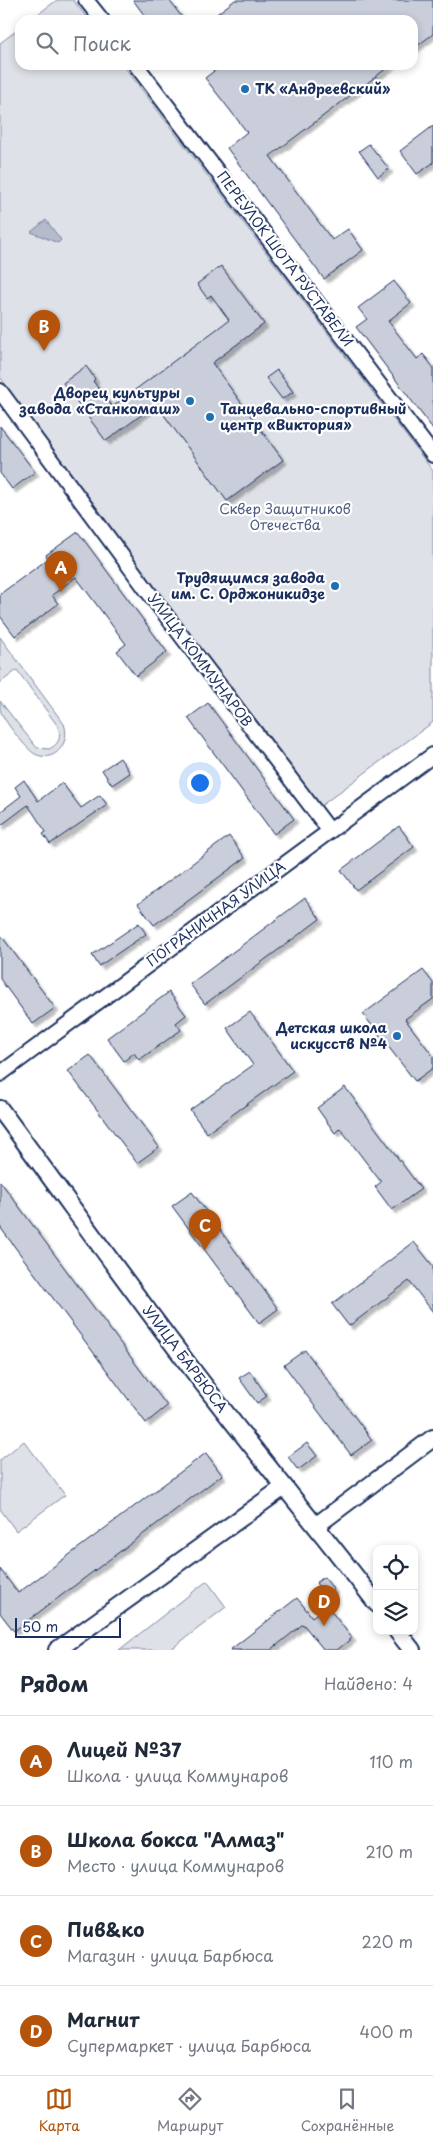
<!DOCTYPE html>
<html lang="ru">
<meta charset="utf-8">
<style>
:root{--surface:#fff;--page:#f6f6f7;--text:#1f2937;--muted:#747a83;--line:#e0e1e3;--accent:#b45309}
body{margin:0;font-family:"Playpen Sans",sans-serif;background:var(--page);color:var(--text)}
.controls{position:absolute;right:15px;bottom:15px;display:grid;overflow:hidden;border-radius:10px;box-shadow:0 2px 8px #0003}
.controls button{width:45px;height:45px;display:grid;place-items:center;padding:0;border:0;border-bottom:1px solid var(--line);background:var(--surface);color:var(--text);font:25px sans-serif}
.scale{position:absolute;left:15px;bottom:12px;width:106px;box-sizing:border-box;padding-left:5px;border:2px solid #1b2f5e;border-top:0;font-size:14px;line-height:18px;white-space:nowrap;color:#1b2f5e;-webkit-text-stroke:4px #fff;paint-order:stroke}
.you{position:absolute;left:199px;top:782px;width:18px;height:18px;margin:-12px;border:4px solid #fff;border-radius:50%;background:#1a73e8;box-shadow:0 0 0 8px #1a73e833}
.badge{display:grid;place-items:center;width:32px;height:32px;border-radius:50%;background:var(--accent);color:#fff;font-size:16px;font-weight:700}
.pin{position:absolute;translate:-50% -41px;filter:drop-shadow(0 1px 2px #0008)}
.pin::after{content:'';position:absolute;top:26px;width:18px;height:15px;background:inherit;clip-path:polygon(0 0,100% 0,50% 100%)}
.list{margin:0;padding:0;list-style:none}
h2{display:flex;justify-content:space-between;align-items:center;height:65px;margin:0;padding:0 20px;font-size:21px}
h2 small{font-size:16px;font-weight:400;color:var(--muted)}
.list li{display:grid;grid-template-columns:32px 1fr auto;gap:15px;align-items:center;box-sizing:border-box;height:90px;padding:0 20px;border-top:1px solid var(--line)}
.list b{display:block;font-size:19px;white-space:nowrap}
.list p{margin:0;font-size:16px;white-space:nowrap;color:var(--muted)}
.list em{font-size:16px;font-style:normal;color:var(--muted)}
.icon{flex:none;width:28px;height:28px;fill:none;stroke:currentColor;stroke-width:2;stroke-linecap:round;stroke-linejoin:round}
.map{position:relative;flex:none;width:433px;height:1650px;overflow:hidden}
.search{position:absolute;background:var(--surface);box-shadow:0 2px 8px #0003;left:15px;right:15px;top:15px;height:55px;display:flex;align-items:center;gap:12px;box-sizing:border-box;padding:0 18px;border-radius:15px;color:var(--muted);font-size:19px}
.sheet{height:425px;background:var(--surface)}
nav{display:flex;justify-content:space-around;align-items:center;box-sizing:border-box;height:70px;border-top:1px solid var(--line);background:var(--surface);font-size:14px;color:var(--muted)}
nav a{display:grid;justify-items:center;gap:2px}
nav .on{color:var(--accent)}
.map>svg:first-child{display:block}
</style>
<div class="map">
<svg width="433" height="1650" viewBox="0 0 433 1650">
<defs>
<filter id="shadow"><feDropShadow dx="4" dy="4" stdDeviation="1" flood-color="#0004"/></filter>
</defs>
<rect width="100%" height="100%" fill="#fff"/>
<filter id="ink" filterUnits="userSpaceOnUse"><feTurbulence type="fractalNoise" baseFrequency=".02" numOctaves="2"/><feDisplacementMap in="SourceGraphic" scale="10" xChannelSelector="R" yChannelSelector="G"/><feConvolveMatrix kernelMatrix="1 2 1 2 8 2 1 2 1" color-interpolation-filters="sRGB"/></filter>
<g filter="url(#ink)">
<path fill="#dee1e7" stroke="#7c88a2" d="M 57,0 L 73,0 L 89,20 L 30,20 Z
M 20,28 L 20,65 L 123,65 L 433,471 L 433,722 L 318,808 L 0,377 L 0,43 Z
M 0,637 L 64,724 C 71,742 55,764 35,754 C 27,750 4,721 1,712 C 0,709 0,704 0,701 L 37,748 L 49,749 C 60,744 62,735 57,725 L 17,670 L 0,683 Z
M 24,1441 L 65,1495 L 16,1531 L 0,1509 L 0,1460 Z
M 207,1581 L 226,1607 L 170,1650 L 119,1650 Z"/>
<path fill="#b5bbca" stroke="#77839f" d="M 46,220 L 61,240 L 58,243 L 31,232 Z"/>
<path fill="#caceda" stroke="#1b2f5e" filter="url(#shadow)" d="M 133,0 L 169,0 L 184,20 L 148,20 Z
M 235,0 L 433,0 L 433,34 L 413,49 L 413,20 L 209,20 Z
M 222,65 L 391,65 L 270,156 L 332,240 L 348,229 L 363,250 L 324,279 L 227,148 L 247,132 L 205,78 Z
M 433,126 L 433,163 L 417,174 L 400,151 Z
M 369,144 L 389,169 L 378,177 L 359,151 Z
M 221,266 L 264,324 L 212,363 L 283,460 L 227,501 L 156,404 L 106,441 L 63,383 L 86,366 L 95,379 L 93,381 L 112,407 L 229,320 L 211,295 L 207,298 L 197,284 Z
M 394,281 L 411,303 L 388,321 L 417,359 L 423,354 L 433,367 L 433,429 L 356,327 L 367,319 L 358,308 Z
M 277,370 L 293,392 L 282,399 L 266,378 Z
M 0,426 L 35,472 L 12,489 L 0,473 Z
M 78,532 L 167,652 L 136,676 L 117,651 L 126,644 L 76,577 L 52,595 L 58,604 L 15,636 L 0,616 L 0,594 L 48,559 L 46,555 Z
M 208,703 L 294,819 L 274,834 L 188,718 Z
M 120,758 L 130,773 L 112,785 L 102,770 Z
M 24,780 L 38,801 L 62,783 L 81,808 L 100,795 L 107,805 L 50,844 L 43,834 L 46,832 L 28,805 L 0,826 L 0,812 L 21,796 L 15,787 Z
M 399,826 L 414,847 L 356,890 L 341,870 Z
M 229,836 L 245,858 L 154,925 L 138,904 Z
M 305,898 L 320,919 L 205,1004 L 190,984 Z
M 139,923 L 146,934 L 99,966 L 92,955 Z
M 0,934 L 55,1008 L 33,1024 L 0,979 Z
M 423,970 L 433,983 L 433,999 L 405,1019 L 433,1056 L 433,1068 L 415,1081 L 363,1014 Z
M 169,992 L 186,1015 L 176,1023 L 181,1030 L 139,1060 L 134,1053 L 124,1061 L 107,1038 Z
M 250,1012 L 293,1071 L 207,1133 L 190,1110 L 253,1065 L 227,1028 Z
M 90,1055 L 159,1147 L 137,1163 L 68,1071 Z
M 345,1087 L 421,1189 L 392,1210 L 375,1187 L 381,1182 L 340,1128 L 335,1133 L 317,1108 Z
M 0,1181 L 167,1406 L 146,1423 L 0,1227 Z
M 192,1192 L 278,1309 L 259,1323 L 172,1206 Z
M 414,1242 L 433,1266 L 433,1312 L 409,1281 L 349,1326 L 332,1304 Z
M 305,1350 L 372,1440 L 351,1455 L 284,1365 Z
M 250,1371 L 267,1396 L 257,1403 L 239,1378 Z
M 307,1443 L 317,1456 L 298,1470 L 288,1457 Z
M 206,1453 L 222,1475 L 14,1631 L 0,1613 L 0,1569 L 18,1593 Z
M 324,1577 L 334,1590 L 325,1596 L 316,1583 Z
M 297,1598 L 312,1617 L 327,1606 L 352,1638 L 337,1650 L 324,1650 L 303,1624 L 271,1650 L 230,1650 Z"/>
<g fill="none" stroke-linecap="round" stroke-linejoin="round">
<g stroke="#1b2f5e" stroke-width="18">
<path id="minor" d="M 86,0 L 102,20
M 136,65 L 433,455
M 0,391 L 155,601 L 330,831
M 0,1074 L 433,755"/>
</g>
<g stroke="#1b2f5e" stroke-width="20">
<path id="tertiary" d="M 0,1109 C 75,1210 147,1313 225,1412 C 275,1476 327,1539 377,1604
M 317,1525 L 433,1438
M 397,1631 L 412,1650
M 57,1650 L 284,1487"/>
</g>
<use href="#minor" stroke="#fff" stroke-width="14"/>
<use href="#tertiary" stroke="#fff" stroke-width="16"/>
</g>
</g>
<g fill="#1f6fb2" stroke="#fff" stroke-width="2">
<circle cx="245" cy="89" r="5"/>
<circle cx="190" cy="401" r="5"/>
<circle cx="210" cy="417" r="5"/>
<circle cx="335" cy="586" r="5"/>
<circle cx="397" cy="1036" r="5"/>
</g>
<g text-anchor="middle" stroke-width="4.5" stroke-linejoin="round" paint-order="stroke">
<g font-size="14" font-weight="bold" fill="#1b2f5e" stroke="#fff" text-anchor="end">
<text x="255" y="94" text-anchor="start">ТК «Андреевский»</text>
<text x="180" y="398">Дворец культуры<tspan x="180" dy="16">завода «Станкомаш»</tspan></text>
<text x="220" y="414" text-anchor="start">Танцевально-спортивный<tspan x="220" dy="16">центр «Виктория»</tspan></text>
<text x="325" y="583">Трудящимся завода<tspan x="325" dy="16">им. С. Орджоникидзе</tspan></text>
<text x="387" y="1033">Детская школа<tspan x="387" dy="16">искусств №4</tspan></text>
</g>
<g font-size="14" fill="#1b2f5e" stroke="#fff">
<text transform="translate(285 259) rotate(53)" y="5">ПЕРЕУЛОК ШОТА РУСТАВЕЛИ</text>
<text transform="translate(200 660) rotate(53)" y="5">УЛИЦА КОММУНАРОВ</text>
<text transform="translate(216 914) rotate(-36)" y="5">ПОГРАНИЧНАЯ УЛИЦА</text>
<text transform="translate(185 1359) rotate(53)" y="5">УЛИЦА БАРБЮСА</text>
</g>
<g font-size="14" fill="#4c5c80" stroke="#fff">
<text x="285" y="514">Сквер Защитников<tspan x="285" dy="16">Отечества</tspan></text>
</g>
</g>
</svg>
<div class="controls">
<button><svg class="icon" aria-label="locate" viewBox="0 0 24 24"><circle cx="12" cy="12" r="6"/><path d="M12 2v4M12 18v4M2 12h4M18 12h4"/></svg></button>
<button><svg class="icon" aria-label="layers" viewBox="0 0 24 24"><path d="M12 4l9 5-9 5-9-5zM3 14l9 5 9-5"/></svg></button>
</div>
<div class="scale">50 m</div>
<div class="you"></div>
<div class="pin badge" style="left:61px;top:592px">A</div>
<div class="pin badge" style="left:44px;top:351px">B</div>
<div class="pin badge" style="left:205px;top:1250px">C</div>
<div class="pin badge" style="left:324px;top:1626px">D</div>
<div class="search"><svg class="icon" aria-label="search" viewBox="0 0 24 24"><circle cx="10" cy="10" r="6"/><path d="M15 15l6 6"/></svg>Поиск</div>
</div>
<section class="sheet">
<h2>Рядом<small>Найдено: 4</small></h2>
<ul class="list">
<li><span class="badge">A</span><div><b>Лицей №37</b><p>Школа · улица Коммунаров</p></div><em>110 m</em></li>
<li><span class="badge">B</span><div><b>Школа бокса &quot;Алмаз&quot;</b><p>Место · улица Коммунаров</p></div><em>210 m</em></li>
<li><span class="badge">C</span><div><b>Пив&amp;ко</b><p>Магазин · улица Барбюса</p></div><em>220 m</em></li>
<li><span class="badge">D</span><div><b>Магнит</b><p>Супермаркет · улица Барбюса</p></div><em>400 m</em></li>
</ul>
</section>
<nav>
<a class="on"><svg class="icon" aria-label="map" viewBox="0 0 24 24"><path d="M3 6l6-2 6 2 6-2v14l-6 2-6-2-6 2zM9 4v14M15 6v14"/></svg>Карта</a>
<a><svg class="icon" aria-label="directions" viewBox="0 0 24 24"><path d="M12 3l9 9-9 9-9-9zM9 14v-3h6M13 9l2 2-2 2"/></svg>Маршрут</a>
<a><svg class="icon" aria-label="saved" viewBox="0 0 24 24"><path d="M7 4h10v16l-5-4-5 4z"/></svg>Сохранённые</a>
</nav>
